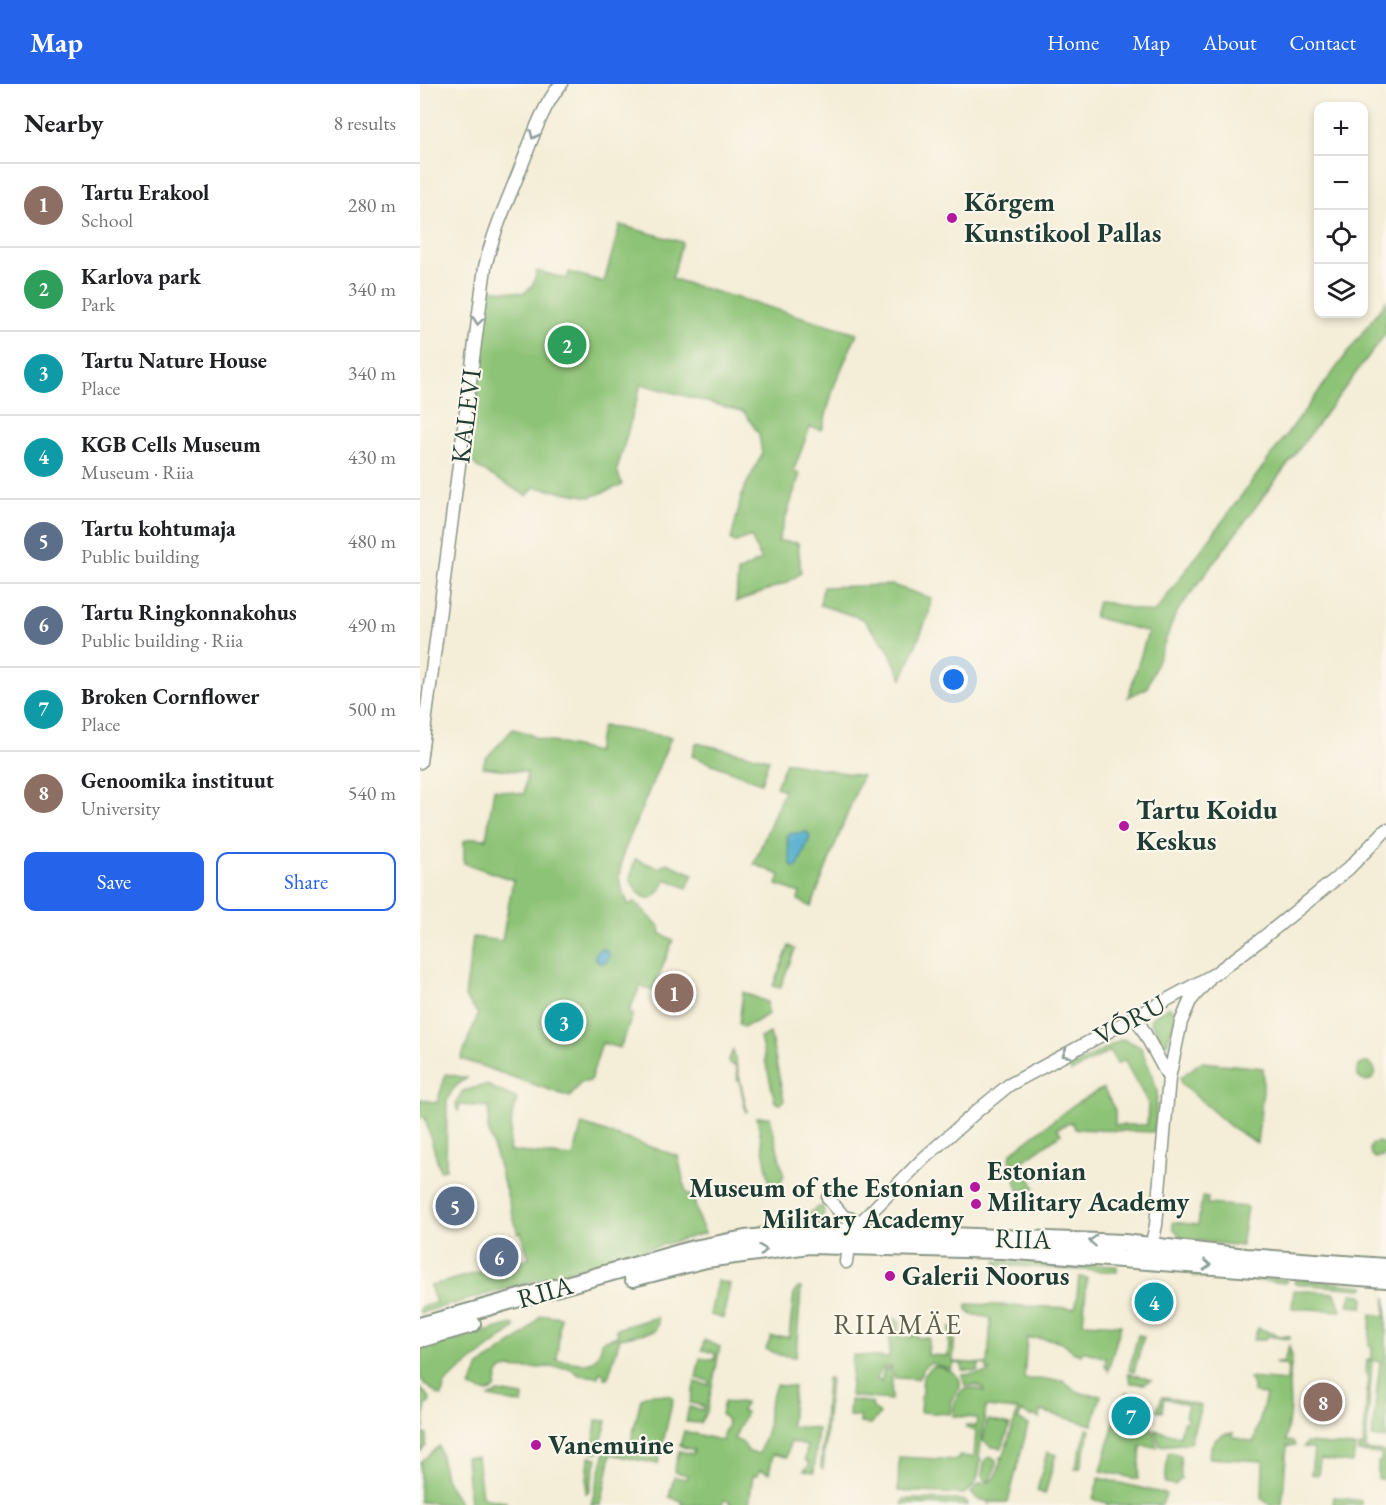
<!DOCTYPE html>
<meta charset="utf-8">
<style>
:root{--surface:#fff;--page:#f6f6f6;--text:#202124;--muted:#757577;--line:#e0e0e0;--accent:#2563eb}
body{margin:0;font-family:"EB Garamond",serif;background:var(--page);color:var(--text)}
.controls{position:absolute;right:18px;top:18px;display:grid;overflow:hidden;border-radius:12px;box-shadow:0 3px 9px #0003}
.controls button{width:54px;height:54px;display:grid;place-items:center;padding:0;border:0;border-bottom:2px solid var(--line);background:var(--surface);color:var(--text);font:30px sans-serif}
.you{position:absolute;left:534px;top:596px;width:21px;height:21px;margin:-15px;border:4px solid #fff;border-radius:50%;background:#1a73e8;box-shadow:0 0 0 9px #1a73e833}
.badge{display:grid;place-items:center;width:39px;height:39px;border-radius:50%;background:var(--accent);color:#fff;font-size:20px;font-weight:700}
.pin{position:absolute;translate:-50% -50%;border:3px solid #fff;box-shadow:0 2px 6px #0006}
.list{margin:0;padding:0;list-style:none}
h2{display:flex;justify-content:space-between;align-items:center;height:78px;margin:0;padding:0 24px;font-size:26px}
h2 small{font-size:20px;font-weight:400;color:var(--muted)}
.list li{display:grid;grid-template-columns:39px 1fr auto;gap:18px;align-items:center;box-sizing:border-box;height:84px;padding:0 24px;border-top:2px solid var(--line)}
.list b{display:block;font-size:22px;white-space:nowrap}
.list p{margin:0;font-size:20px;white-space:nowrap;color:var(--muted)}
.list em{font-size:20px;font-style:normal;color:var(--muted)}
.actions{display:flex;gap:12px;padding:18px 24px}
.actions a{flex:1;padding:14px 0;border:2px solid var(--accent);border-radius:12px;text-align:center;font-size:21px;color:var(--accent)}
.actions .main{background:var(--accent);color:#fff}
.icon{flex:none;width:33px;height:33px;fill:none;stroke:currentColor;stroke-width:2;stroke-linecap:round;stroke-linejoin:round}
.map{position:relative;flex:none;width:966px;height:1421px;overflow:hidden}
header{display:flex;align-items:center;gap:36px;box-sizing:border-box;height:84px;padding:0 30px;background:var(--accent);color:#fff}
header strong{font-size:28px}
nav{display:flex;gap:33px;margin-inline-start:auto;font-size:21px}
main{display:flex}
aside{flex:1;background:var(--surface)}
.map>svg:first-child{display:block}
</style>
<header>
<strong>Map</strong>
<nav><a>Home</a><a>Map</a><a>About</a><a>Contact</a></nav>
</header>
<main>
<aside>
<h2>Nearby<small>8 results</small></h2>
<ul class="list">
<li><span class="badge" style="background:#8d6e63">1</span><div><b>Tartu Erakool</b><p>School</p></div><em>280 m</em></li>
<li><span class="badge" style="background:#2e9e5b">2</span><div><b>Karlova park</b><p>Park</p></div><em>340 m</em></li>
<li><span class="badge" style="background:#0f9aa8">3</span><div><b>Tartu Nature House</b><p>Place</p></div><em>340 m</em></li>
<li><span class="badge" style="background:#0f9aa8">4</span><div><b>KGB Cells Museum</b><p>Museum · Riia</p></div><em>430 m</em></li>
<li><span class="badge" style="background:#5c6f8a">5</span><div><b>Tartu kohtumaja</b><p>Public building</p></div><em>480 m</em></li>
<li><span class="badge" style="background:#5c6f8a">6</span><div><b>Tartu Ringkonnakohus</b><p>Public building · Riia</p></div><em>490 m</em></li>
<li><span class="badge" style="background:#0f9aa8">7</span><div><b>Broken Cornflower</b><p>Place</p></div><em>500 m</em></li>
<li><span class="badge" style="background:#8d6e63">8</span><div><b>Genoomika instituut</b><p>University</p></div><em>540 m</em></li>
</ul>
<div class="actions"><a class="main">Save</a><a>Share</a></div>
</aside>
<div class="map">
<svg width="966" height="1421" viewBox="0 0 966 1421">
<rect width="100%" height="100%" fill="#fbf7ec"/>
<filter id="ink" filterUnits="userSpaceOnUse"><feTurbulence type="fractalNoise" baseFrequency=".0167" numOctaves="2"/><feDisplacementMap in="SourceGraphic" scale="12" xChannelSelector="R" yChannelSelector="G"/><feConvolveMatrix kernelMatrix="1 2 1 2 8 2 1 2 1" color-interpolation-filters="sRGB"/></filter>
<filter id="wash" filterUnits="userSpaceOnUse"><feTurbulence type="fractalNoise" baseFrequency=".008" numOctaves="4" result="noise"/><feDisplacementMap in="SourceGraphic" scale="24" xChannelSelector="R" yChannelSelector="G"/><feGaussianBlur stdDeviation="1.35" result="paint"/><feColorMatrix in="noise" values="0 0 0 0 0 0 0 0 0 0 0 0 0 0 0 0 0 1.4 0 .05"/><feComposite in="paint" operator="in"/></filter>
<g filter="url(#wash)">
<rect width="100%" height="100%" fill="#f4edd7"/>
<path fill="#8dc376" stroke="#568055" stroke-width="1.5" d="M 200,141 L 262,158 L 252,195 L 437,249 L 414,302 L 402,346 L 390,343 L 373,388 L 380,390 L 358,457 L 378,459 L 381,489 L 368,498 L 316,518 L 318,488 L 341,476 L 331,452 L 316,458 L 311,456 L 323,407 L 342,370 L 339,350 L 324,328 L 221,300 L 197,386 L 202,401 L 171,413 L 114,403 L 107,412 L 58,384 L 49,373 L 69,205 L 104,209 L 113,201 L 117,187 L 147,195 L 149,188 L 184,198 Z
M 966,217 L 966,249 L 756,529 L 727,604 L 708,613 L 728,548 L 674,533 L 678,517 L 733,529 L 738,524 Z
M 472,501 L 511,514 L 509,529 L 482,595 L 467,563 L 443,535 L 400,521 L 403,503 Z
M 182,642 L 251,653 L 203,770 L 199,793 L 201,804 L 209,821 L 215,818 L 240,843 L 241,850 L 253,856 L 233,907 L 220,902 L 209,928 L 213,930 L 200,964 L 182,959 L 170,997 L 160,999 L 150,1013 L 41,975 L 58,930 L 45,913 L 53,853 L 82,857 L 93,796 L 44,779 L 44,757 L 53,754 L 66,755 L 74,705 L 104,710 L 107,688 L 63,683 L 65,675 L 93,645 L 108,649 L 116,654 L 176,668 Z
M 276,659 L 349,675 L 341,699 L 272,672 Z
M 366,678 L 442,692 L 391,823 L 378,816 L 380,809 L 357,801 L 360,791 L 334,780 L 364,706 L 356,703 Z
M 215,775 L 239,784 L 247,779 L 273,790 L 267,804 L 246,795 C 243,801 240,808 235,812 C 224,820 213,803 210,795 Z
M 369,862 L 375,865 L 360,904 L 353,902 Z
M 323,908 L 347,918 L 348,930 L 336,938 L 323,943 L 319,940 Z
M 749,923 L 757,929 L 756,933 L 747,960 L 743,962 L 730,936 L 737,929 Z
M 350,949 L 364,1016 L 360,1020 L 355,1018 L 340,954 Z
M 702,955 L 720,962 L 731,988 L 737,1006 L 735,1048 L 655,1045 L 652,1038 L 637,1044 L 641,1050 L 603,1077 L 615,1105 L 598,1106 L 590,1077 L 591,1069 L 652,1022 L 683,1004 L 695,1026 L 695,1041 L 727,1041 L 728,1019 L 704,976 L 697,980 L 690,967 L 651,988 L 649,984 Z
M 313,966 L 327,1027 L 326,1028 L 320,999 L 317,996 L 318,993 L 316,983 L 308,978 Z
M 781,978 L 843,984 L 843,1007 L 837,1059 L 811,1043 L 761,999 L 761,993 Z
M937 988a9 9 0 1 1 18 0a9 9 0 1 1-18 0Z
M 26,990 L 47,994 C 36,1001 31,1006 27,1018 L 26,1085 L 20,1086 L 5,1034 L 0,1033 L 0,1015 L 17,1019 Z
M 66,1001 L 97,1015 L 92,1031 L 89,1067 L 153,1073 L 162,1040 L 258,1072 L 266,1109 L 273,1112 L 279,1136 L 285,1149 L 0,1229 L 0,1223 L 16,1219 L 10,1202 L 109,1174 L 101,1148 L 98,1149 L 68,1045 L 69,1023 L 40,1021 L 38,1027 C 33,1020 39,1013 43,1007 Z
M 337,1033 L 350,1033 L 364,1093 L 361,1094 L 363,1104 L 351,1107 Z
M950 1066a8 8 0 1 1 16 0a8 8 0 1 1-16 0Z
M 782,1113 L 788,1114 L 787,1120 L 827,1123 L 821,1162 L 763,1155 L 753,1144 L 753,1138 L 778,1141 Z
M 398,1123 L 403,1123 L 404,1130 L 401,1135 L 302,1153 L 301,1150 L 383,1134 Z
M 576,1177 L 697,1182 L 697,1188 L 577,1181 Z
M 772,1187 L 868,1195 L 868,1196 L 866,1199 L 773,1192 Z
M 659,1193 L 667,1194 L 663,1239 L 701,1241 L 688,1287 L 687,1283 L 685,1282 L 686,1274 L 663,1267 L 661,1271 L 652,1268 C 645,1253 622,1255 607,1254 L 604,1295 L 643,1296 C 653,1309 665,1311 681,1311 L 672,1341 L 621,1327 L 620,1334 L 612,1331 L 611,1333 L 602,1328 L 598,1335 L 608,1341 L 588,1418 L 570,1418 L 569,1421 L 568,1417 L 560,1417 L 551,1409 L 560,1399 C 577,1400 578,1389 581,1373 L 583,1374 L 598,1326 L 566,1323 L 559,1374 L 561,1375 C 559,1390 558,1403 543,1410 L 478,1407 L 479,1373 L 538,1376 L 539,1372 L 554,1373 L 556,1347 L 546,1344 L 546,1341 L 556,1342 L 557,1334 L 533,1332 C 534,1311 542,1298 564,1307 L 564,1304 L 556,1301 L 545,1302 L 542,1291 L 568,1289 L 570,1286 L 567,1286 L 567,1281 L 559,1280 L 558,1287 L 542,1286 L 542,1280 L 533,1279 L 531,1285 L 510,1279 L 505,1282 L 498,1295 L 475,1294 L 472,1284 L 466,1282 L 462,1284 L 457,1295 L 461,1298 L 464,1285 L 470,1285 L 472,1293 L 471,1316 L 430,1312 L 433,1271 L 469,1274 L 470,1238 L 475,1234 L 480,1239 L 478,1245 L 479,1253 L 492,1253 L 493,1249 L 499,1254 L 509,1254 L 508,1271 L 528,1272 L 530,1243 L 535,1244 L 533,1278 L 568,1280 L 571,1234 L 551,1230 L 547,1226 L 547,1220 L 654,1224 L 656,1221 Z
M 875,1194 L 945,1202 L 942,1205 L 877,1200 L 874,1199 Z
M 297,1197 L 310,1200 L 303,1234 L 290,1231 Z
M 378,1204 L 381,1204 L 376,1272 L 375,1273 L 359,1271 L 346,1265 L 351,1253 L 369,1253 L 374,1209 Z
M 874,1206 L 915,1209 L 921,1227 L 872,1224 Z
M 931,1210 L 942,1211 L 944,1213 L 943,1223 L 928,1222 Z
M 966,1213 L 966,1355 L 952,1353 L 960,1278 L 952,1276 L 946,1366 L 966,1368 L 966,1395 L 958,1395 L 958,1378 L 961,1378 L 961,1370 L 938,1368 L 938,1363 L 943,1363 L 948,1293 L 946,1291 L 947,1276 L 952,1276 L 952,1263 L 949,1262 L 951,1230 L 965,1232 Z
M 126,1231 L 140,1233 L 137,1276 C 161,1278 178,1288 182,1257 L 198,1252 L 196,1245 L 237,1233 L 238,1240 L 235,1247 L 200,1254 L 188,1294 L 184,1294 L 184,1289 L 179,1289 L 178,1293 L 159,1291 L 150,1284 L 127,1283 L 107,1285 L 89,1284 L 83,1285 L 78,1290 L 75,1305 L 68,1309 L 50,1303 L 59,1283 L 106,1249 L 120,1232 Z
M 92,1240 L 95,1242 L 94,1245 L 29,1295 L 24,1302 L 22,1312 L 18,1311 L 0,1295 L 0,1266 Z
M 838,1244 L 860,1252 L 870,1252 L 870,1255 L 846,1252 L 845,1256 L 833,1256 Z
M 718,1251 L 724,1252 L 714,1288 L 709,1286 Z
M 284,1256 L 300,1263 L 287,1327 L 280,1339 L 266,1338 L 269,1323 L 283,1326 L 284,1322 L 270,1319 L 275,1298 L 289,1301 L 289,1297 L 276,1294 L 280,1274 L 294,1276 L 295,1269 L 282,1266 Z
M 869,1262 L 872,1272 L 869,1300 L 870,1324 L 866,1357 L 873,1358 L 875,1362 L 867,1362 L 862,1421 L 851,1421 L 842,1415 L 843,1377 L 789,1374 C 789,1359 798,1349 814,1349 L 813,1353 L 834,1358 L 846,1311 L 833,1308 L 833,1301 L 829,1294 L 867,1297 L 868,1282 L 854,1279 L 863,1279 Z
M 512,1283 C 520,1282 536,1288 540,1296 L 540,1304 L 531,1316 L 530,1330 L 500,1328 L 503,1293 Z
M 708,1289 L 732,1296 L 724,1300 L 711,1299 Z
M 407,1294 L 410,1294 L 403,1385 L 401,1384 Z
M 356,1301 L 374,1303 L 371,1342 L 398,1345 L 394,1388 L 384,1386 L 389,1382 L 389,1378 L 385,1376 L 387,1362 L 370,1358 L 367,1373 L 353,1370 L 349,1389 L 340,1386 L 338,1391 L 333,1391 L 329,1421 L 310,1421 L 310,1417 L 304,1416 L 302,1421 L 262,1421 L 262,1417 L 249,1413 L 254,1393 L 267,1395 L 268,1391 L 254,1388 L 259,1367 L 273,1370 L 274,1366 L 260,1362 L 264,1347 L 303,1357 L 303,1350 L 308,1341 L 306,1335 L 301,1330 L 304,1318 C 312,1320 317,1317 325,1319 L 322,1327 L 326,1328 L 314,1355 L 322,1358 L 329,1368 L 339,1370 L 349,1339 C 345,1328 352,1312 356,1301 Z
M 0,1304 L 10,1314 L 9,1320 L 6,1320 L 3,1350 L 7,1351 L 6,1362 L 0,1368 Z
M 79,1308 L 103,1312 L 102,1320 L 69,1313 Z
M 706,1308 L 719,1316 L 724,1322 L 722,1328 C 729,1336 735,1350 737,1363 L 721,1362 L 718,1395 L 681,1387 L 701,1313 L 706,1310 Z
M 234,1310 L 251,1312 L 253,1315 L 238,1380 L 191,1370 L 181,1421 L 171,1421 L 185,1368 L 192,1364 L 209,1366 L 221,1315 L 226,1311 Z
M 742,1313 L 748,1313 L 781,1322 L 770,1359 L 740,1362 L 735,1346 L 760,1352 L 763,1338 L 766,1339 L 767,1333 L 765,1332 L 768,1321 L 744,1314 L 742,1328 L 737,1326 Z
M 430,1316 L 452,1319 L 453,1324 L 460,1330 L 451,1340 L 440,1339 L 440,1333 L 429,1332 Z
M 176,1336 L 187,1337 L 178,1369 L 173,1369 Z
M 569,1336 L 590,1341 L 582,1364 L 572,1363 L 563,1357 L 567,1338 Z
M 667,1345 L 670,1346 L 660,1384 L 655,1385 Z
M 886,1359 L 935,1363 L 933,1377 L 931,1379 L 900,1375 L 898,1391 L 891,1390 L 894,1365 L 883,1363 Z
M 19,1362 L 25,1394 L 40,1421 L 0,1418 L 0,1378 Z
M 627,1368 L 636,1371 L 625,1410 L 617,1407 Z
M 751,1368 L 760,1371 L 761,1395 L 755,1401 L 745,1399 L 748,1369 Z
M 46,1373 L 57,1373 L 62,1412 L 66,1415 L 86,1417 L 86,1421 L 50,1421 Z
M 169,1373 L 177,1374 L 169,1407 L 166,1409 Z
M 569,1373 L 576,1376 C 576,1383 574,1393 568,1397 L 563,1395 L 562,1391 L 565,1376 Z
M 679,1394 L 746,1410 L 742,1421 L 687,1421 L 687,1419 L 673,1415 Z
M 914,1413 L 941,1417 L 941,1421 L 913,1421 Z
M 484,1415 L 544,1416 L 547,1418 L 548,1421 L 482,1420 Z"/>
<path fill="#4faccd" stroke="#377480" stroke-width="1.5" d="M 387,748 L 390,753 L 378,782 L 374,784 L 371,780 L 367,753 L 369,750 Z
M175 872a7 7 0 1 1 14 0a7 7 0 1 1-14 0Z"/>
</g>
<g filter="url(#ink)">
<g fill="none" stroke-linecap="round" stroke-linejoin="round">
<g stroke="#8a9586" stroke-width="15">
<path id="secondary" d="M 0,678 L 65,183 C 73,148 88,116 101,83 C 112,55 122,23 141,0
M 716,933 L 749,994
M 408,1114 L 424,1133 L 437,1136
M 730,1168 L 736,1141 L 749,994 L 761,938 L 770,917 L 788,896
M 426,1178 L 428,1162 L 439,1140 L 503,1075 L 557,1027 L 589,1001 L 793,891 L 839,857 L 928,785 L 966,746"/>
</g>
<g stroke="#8a9586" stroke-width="20">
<path id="highway" d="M 213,1194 L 286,1175 L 389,1161 L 582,1166 L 966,1195
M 0,1242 L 274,1165 L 325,1155 L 404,1147 L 704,1159 L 826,1173 L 966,1183
M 0,1255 L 52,1240"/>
</g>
<use href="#secondary" stroke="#fff" stroke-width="12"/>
<use href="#highway" stroke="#fff" stroke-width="16"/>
</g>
<defs><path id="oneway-chevron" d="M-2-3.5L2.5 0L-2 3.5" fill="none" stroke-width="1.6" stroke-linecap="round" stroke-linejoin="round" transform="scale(1.5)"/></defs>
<g stroke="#8f9e9a">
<use href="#oneway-chevron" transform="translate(114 51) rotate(114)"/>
<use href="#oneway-chevron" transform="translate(58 237) rotate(97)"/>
<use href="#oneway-chevron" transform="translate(646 970) rotate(151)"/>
<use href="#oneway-chevron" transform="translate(673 1157) rotate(-177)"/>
<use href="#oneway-chevron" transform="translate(343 1166) rotate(-7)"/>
<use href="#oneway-chevron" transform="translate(787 1181) rotate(4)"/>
</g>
</g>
<g fill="#b5179e" stroke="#fbf7ec" stroke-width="2">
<circle cx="532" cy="134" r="6"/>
<circle cx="704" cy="742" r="6"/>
<circle cx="555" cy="1103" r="6"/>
<circle cx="556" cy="1120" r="6"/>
<circle cx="470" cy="1192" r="6"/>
<circle cx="116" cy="1361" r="6"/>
</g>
<g text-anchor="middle" stroke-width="4.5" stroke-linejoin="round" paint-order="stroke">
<g font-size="27" font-weight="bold" fill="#1f3d34" stroke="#fbf7ec" text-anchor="start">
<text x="544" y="127">Kõrgem<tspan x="544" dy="31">Kunstikool Pallas</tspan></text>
<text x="716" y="735">Tartu Koidu<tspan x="716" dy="31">Keskus</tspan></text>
<text x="567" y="1096">Estonian<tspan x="567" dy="31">Military Academy</tspan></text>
<text x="544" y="1113" text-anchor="end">Museum of the Estonian<tspan x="544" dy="31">Military Academy</tspan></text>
<text x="482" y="1201">Galerii Noorus</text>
<text x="128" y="1370">Vanemuine</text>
</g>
<g font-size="27" fill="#1f3d34" stroke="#fbf7ec">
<text transform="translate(46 332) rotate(-83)" y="9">KALEVI</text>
<text transform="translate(710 936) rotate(-28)" y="9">VÕRU</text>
<text transform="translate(603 1155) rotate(2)" y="9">RIIA</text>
<text transform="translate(125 1208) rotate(-16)" y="9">RIIA</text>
</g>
<g font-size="28" letter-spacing="1.5" fill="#5d6047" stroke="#fbf7ec">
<text x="478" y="1250">RIIAMÄE</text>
</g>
</g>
</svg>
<div class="controls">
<button>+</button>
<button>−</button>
<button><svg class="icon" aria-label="locate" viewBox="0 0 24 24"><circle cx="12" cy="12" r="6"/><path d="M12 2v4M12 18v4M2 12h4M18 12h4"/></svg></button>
<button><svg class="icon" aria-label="layers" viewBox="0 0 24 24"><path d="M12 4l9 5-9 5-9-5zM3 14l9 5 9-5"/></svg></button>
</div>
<div class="you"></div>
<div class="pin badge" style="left:254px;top:909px;background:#8d6e63">1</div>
<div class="pin badge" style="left:147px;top:261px;background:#2e9e5b">2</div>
<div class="pin badge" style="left:144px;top:938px;background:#0f9aa8">3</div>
<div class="pin badge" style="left:734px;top:1218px;background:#0f9aa8">4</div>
<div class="pin badge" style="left:35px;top:1122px;background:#5c6f8a">5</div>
<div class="pin badge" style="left:79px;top:1173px;background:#5c6f8a">6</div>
<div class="pin badge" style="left:711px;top:1332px;background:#0f9aa8">7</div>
<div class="pin badge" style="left:903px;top:1318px;background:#8d6e63">8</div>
</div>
</main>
